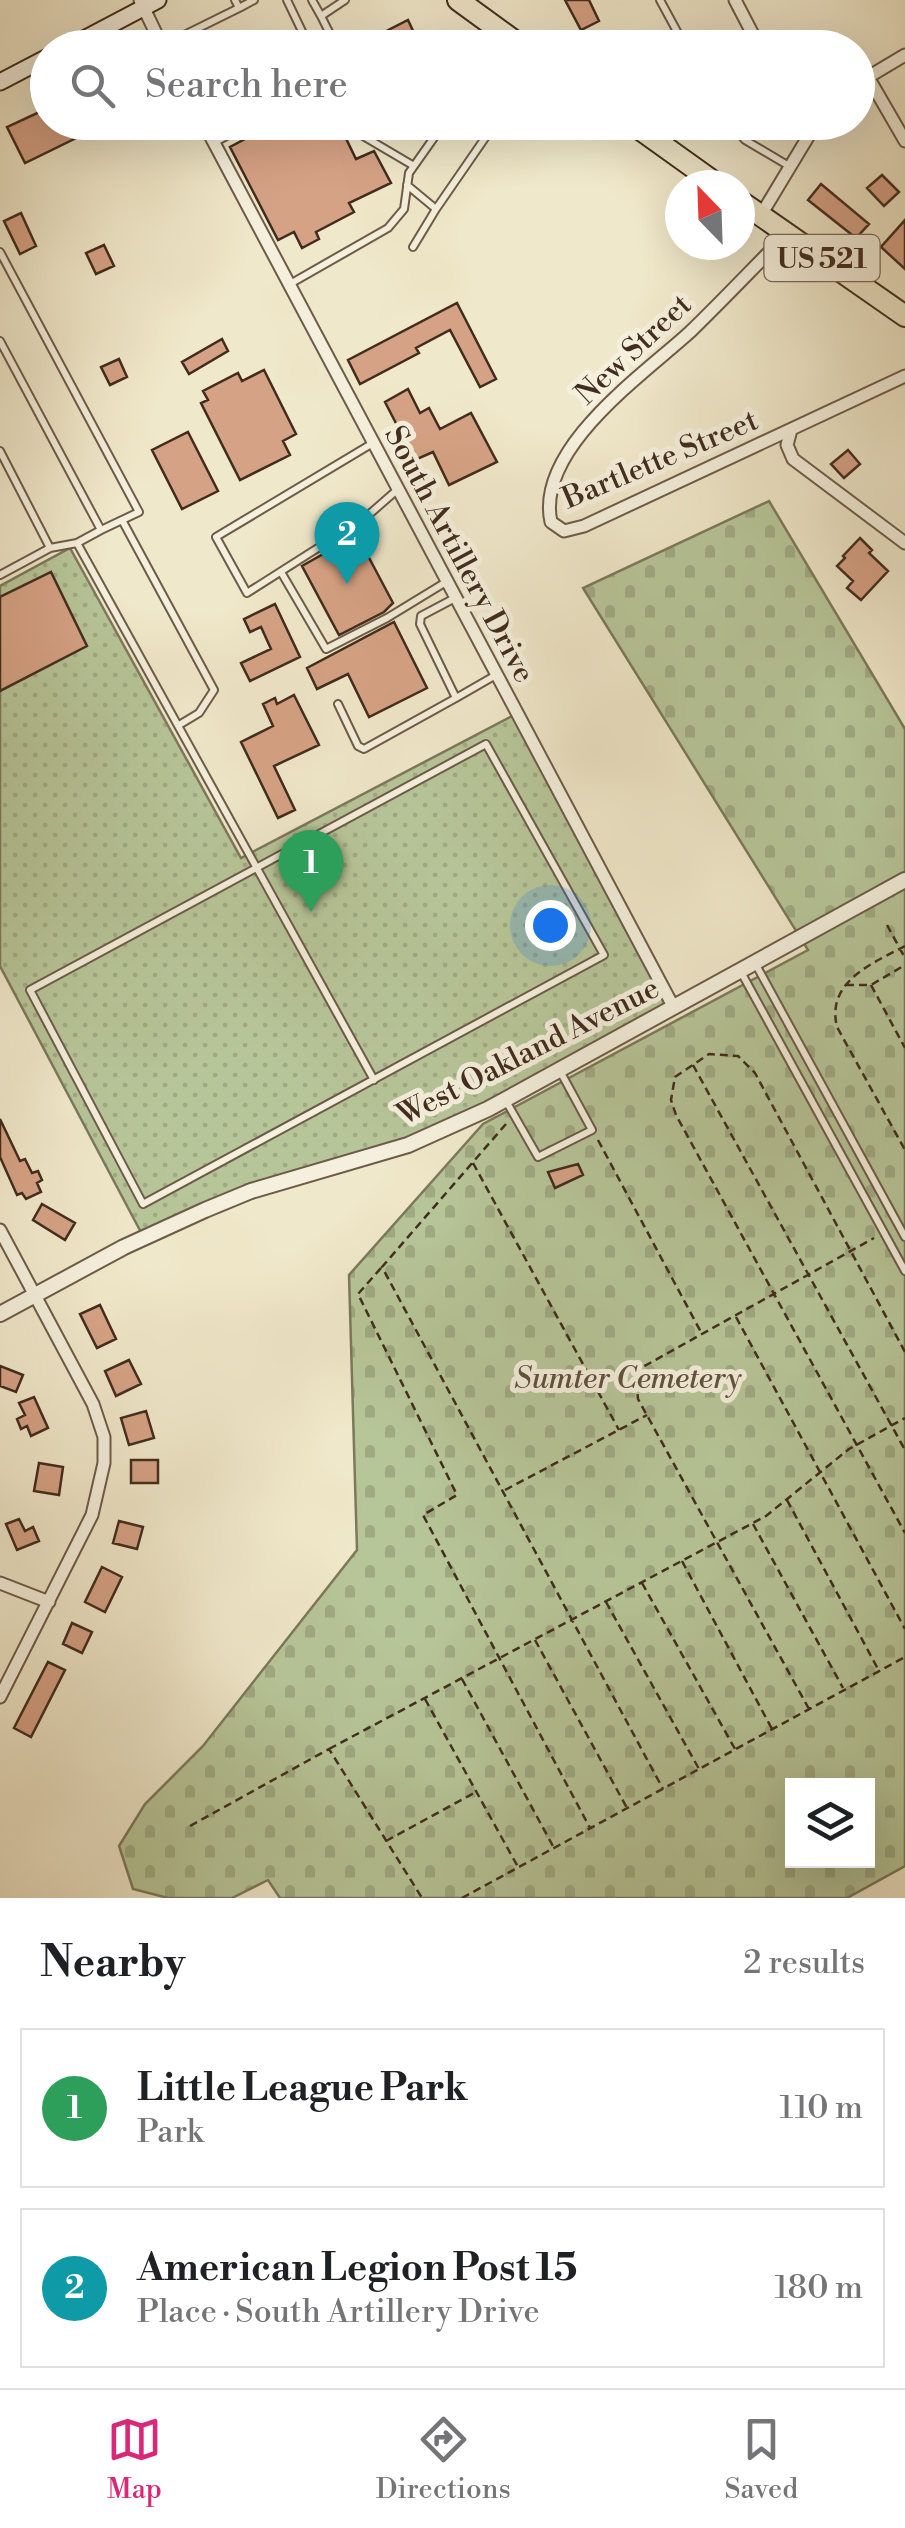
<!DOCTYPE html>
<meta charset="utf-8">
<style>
:root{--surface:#fff;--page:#f2f2f2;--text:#202124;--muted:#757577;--line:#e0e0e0;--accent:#db2777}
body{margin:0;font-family:"Libre Bodoni",serif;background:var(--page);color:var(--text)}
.controls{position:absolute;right:30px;bottom:30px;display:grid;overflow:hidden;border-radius:0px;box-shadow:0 10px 40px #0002}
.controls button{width:90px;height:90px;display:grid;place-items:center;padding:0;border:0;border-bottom:2px solid var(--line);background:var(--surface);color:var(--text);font:50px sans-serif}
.compass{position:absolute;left:665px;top:170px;width:90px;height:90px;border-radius:50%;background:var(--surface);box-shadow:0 10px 40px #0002;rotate:337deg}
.you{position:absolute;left:550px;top:925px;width:35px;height:35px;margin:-25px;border:8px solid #fff;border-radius:50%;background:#1a73e8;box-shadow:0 0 0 15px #1a73e833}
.badge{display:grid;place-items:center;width:65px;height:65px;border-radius:50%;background:var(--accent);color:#fff;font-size:32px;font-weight:700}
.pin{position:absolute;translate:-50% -82px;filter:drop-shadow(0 2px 5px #0008)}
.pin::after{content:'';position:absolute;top:52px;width:35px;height:30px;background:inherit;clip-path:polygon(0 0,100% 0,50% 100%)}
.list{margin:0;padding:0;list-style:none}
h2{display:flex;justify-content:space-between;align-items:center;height:130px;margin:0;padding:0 40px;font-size:42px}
h2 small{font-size:32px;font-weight:400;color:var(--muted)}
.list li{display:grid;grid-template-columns:65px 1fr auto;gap:30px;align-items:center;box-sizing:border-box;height:160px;margin:0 20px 20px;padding:0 20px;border:2px solid var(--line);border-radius:0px}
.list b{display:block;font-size:38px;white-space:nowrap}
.list p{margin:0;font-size:32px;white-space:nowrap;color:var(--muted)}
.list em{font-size:32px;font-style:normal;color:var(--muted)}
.icon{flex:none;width:55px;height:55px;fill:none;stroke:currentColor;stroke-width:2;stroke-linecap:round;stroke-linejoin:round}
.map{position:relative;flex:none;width:905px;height:1898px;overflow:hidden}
.search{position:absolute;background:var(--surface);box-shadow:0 10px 40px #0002;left:30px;right:30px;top:30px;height:110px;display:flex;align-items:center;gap:25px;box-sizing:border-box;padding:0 35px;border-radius:55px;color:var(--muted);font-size:38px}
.sheet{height:490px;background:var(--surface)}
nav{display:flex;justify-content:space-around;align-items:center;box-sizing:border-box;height:140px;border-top:2px solid var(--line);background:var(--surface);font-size:28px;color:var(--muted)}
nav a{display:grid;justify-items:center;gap:5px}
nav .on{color:var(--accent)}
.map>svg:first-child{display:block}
</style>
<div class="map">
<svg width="905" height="1898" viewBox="0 0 905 1898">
<defs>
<pattern id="cemetery-stones" width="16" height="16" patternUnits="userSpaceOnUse" patternTransform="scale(2.5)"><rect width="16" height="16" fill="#b7c699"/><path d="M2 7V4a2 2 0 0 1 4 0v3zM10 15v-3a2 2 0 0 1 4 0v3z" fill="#9faa83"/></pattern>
<pattern id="park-dots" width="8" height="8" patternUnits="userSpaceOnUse" patternTransform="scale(2.5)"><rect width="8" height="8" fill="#b7c699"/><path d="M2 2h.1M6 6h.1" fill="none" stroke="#9faa83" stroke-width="1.8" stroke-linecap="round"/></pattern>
</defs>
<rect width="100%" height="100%" fill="#f0e8ca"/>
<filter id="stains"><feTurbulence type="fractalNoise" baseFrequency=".002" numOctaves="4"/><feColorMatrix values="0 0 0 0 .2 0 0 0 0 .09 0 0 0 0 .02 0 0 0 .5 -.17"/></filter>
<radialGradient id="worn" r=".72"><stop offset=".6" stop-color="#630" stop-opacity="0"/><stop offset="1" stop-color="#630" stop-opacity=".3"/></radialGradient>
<path fill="url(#cemetery-stones)" stroke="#7c795c" stroke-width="2.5" fill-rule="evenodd" d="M 769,501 L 905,729 L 905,1866 L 847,1898 L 280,1898 L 268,1880 L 232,1898 L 168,1898 L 133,1889 L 119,1846 L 145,1804 L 203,1746 L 357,1550 L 349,1275 L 483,1124 L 808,950 L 583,588 ZM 792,1786 L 868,1786 L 868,1860 L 792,1860 Z"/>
<path fill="url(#park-dots)" stroke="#7c795c" stroke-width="2.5" d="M 70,548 L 241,858 L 516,714 L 674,1008 L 439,1133 L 277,1184 L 144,1238 L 0,966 L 0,586 Z"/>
<path fill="#d6a285" stroke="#412c1e" stroke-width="2.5" d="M 565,0 L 589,0 L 599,21 L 581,30 Z
M 408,20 L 421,48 L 353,48 Z
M 48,108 L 48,122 L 109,122 L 25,163 L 7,127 Z
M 277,122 L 338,122 L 356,159 L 374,151 L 391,183 L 349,203 L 354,212 L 316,232 L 319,239 L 302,248 L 294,232 L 278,240 L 230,147 Z
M 882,175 L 899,192 L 884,206 L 867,188 Z
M 821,184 L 869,224 L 856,238 L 808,200 Z
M 21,213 L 36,246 L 20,254 L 4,221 Z
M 905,220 L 905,269 L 881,247 Z
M 104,245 L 114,266 L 96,274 L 86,253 Z
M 457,303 L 496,379 L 480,387 L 450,330 L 416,348 L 419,353 L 360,384 L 348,360 Z
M 222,339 L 228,351 L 189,374 L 182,362 Z
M 119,359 L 127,377 L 110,385 L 101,367 Z
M 264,370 L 296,434 L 283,441 L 290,455 L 240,480 L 201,403 L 208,400 L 203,391 L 238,373 L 242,381 Z
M 408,389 L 420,413 L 429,408 L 440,429 L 471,413 L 497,462 L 449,485 L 433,452 L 415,460 L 385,402 Z
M 188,432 L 218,491 L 182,509 L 152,450 Z
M 848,450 L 860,464 L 844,478 L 831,464 Z
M 357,535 L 393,603 L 384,612 L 339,635 L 302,566 Z
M 860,538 L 872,550 L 869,553 L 888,571 L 861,600 L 847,588 L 853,581 L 837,566 L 845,558 L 843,556 Z
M 51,572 L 87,646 L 0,691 L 0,597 Z
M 275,604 L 300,657 L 250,681 L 241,663 L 271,649 L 261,627 L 250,632 L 244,619 Z
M 394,622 L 427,688 L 369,717 L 348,674 L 317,689 L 307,668 Z
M 294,695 L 319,745 L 274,766 L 295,810 L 278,818 L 241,742 L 273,726 L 263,704 L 275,698 L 277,704 Z
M 0,1119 L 20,1161 L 25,1159 L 32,1173 L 38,1171 L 42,1180 L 37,1183 L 41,1192 L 26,1199 L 22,1193 L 17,1195 L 0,1157 Z
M 578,1164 L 583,1175 L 555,1188 L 548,1172 Z
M 42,1204 L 75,1223 L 65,1240 L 33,1220 Z
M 100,1305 L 116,1339 L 97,1348 L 80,1314 Z
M 129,1360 L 141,1384 L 116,1396 L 105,1371 Z
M 0,1366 L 23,1375 L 16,1392 L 0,1386 Z
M 34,1397 L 48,1428 L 31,1436 L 27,1426 L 21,1429 L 17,1419 L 25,1415 L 19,1403 Z
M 146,1411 L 154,1438 L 129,1445 L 121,1418 Z
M 131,1460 L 158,1460 L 158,1483 L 131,1483 Z
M 39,1463 L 63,1467 L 59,1495 L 34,1491 Z
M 19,1519 L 25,1531 L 33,1527 L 39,1541 L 17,1550 L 6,1524 Z
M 119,1521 L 143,1527 L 137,1549 L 113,1543 Z
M 102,1567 L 122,1577 L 105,1612 L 85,1602 Z
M 72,1623 L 92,1632 L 82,1653 L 63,1644 Z
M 48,1662 L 65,1670 L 31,1737 L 14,1728 Z"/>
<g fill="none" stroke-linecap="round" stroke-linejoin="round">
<g stroke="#6d5b49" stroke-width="10">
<path id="service" d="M 235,0 L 239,8 L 254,0
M 287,0 L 310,48
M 312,0 L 321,16
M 660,0 L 686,48
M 162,46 L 239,8
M 337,48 L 321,16 L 345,0
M 351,122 L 358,133 L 414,166
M 395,122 L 397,122
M 729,122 L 745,140 L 789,166
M 215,142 L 253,122
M 407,185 L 436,209 L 496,122
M 413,247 L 436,209
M 0,252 L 139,512 L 101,530
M 290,284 L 388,228 L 404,209 L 409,173 L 445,122
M 0,341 L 101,530 L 77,543 L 374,1080
M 373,443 L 216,537 L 247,593 L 365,518 L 397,490
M 0,451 L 50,548
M 122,520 L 214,690 L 199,713 L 179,725
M 281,572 L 326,649 L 387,618 L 446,582
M 0,575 L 50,548 L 77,543
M 455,598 L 421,616 L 420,624 L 456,698 L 496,675
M 338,704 L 358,746 L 364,749 L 456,698
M 486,744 L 604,955 L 143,1204 L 30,990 Z
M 755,963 L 905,1237
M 741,972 L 905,1271
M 506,1101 L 538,1157 L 592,1130 L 560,1071"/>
</g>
<g stroke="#6d5b49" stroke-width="15">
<path id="minor" d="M 140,0 L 163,48
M 735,0 L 760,48
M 868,77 L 905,141
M 858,83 L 905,55
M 203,122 L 674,1008
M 761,215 L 817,122
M 787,234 C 755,266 723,300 690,332 C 644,374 535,449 551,522 L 564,531 L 584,526 L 905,376
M 791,430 L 787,445 L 793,459 L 905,543
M 0,1230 L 93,1404 L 104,1437 L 104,1463 L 92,1515 L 0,1697
M 0,1583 L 49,1602"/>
</g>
<g stroke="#6d5b49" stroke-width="18">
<path id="tertiary" d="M 0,1314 L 124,1247 L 205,1210 L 251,1191 L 408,1145 L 488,1109 L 905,880"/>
</g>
<g stroke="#412c1e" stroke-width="19">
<path id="secondary" d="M 67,48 L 158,0
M 0,82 L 48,57"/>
</g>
<g stroke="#412c1e" stroke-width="24">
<path id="trunk" d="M 458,0 L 524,48
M 630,122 L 718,185
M 740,201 L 905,316"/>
</g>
<path stroke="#412c1e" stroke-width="2.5" stroke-dasharray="8 5" stroke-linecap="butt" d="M 887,925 L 905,958
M 905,946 C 871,964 826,982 837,1027 L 905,1150
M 846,985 L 871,985 L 905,965
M 871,985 L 905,1048
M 693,1065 L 905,1450
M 506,1124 L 382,1267 L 663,1789
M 598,1140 L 702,1334
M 473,1163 L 619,1430
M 381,1268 L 358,1294 L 457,1495 L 423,1515 L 590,1828
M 736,1317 L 905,1629
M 905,1352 L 755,1073 L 738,1056 L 709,1054 L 675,1077 L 671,1100 L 676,1115 L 905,1533
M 505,1490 L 647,1415
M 787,1500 L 878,1669
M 753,1524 L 843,1688
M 682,1561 L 772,1729
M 642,1583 L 735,1749
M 606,1602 L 699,1769
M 535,1640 L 627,1808
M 462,1679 L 554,1848
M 425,1699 L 518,1867
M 809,1709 L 638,1399 L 636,1379 L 641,1368 L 874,1238
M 329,1749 L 766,1516 L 849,1449 L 905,1418
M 190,1826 L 329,1749 L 422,1898
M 386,1841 L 476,1792
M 462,1898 L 905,1657"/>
<use href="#service" stroke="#f5f0dd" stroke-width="6"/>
<use href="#minor" stroke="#f5f0dd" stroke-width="11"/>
<use href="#tertiary" stroke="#f5f0dd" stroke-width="14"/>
<use href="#secondary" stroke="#f5f0dd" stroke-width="15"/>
<use href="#trunk" stroke="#f0e8ca" stroke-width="20"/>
</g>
<g text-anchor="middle" stroke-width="10" stroke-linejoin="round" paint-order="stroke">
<rect fill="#f5f0dd" stroke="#776757" stroke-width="2.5" x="764.5" y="235" width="115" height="46" rx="8"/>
<g font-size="28" font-weight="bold" fill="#412c1e">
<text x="822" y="268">US 521</text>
</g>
<g font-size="30" fill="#412c1e" stroke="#f5f0dd">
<text transform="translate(633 349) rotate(-43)" y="10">New Street</text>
<text transform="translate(660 459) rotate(-23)" y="10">Bartlette Street</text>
<text transform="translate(460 554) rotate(62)" y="10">South Artillery Drive</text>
<text transform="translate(528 1051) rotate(-27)" y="10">West Oakland Avenue</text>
</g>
<g font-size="30" font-style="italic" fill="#5e523d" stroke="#f5f0dd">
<text x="628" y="1388">Sumter Cemetery</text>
</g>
</g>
<rect width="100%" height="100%" filter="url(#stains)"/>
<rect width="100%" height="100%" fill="url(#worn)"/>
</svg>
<div class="controls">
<button><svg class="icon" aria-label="layers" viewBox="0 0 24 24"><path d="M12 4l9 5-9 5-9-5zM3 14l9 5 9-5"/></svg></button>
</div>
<svg class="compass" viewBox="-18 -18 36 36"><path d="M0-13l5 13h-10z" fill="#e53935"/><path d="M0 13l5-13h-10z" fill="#757577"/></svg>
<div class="you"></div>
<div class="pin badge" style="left:311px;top:912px;background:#2e9e5b">1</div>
<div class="pin badge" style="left:347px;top:584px;background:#0f9aa8">2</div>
<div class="search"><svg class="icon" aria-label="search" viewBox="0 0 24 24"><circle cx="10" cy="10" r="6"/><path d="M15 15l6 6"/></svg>Search here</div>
</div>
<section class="sheet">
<h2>Nearby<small>2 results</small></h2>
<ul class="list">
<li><span class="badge" style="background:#2e9e5b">1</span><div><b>Little League Park</b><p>Park</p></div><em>110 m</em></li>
<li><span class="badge" style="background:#0f9aa8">2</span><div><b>American Legion Post 15</b><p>Place · South Artillery Drive</p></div><em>180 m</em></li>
</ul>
</section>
<nav>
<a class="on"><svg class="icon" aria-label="map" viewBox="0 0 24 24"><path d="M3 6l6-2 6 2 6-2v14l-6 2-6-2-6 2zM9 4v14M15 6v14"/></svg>Map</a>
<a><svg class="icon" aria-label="directions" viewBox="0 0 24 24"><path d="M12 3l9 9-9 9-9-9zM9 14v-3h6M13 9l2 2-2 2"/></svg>Directions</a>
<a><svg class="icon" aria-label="saved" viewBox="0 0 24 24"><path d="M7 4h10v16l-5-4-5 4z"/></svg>Saved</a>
</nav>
